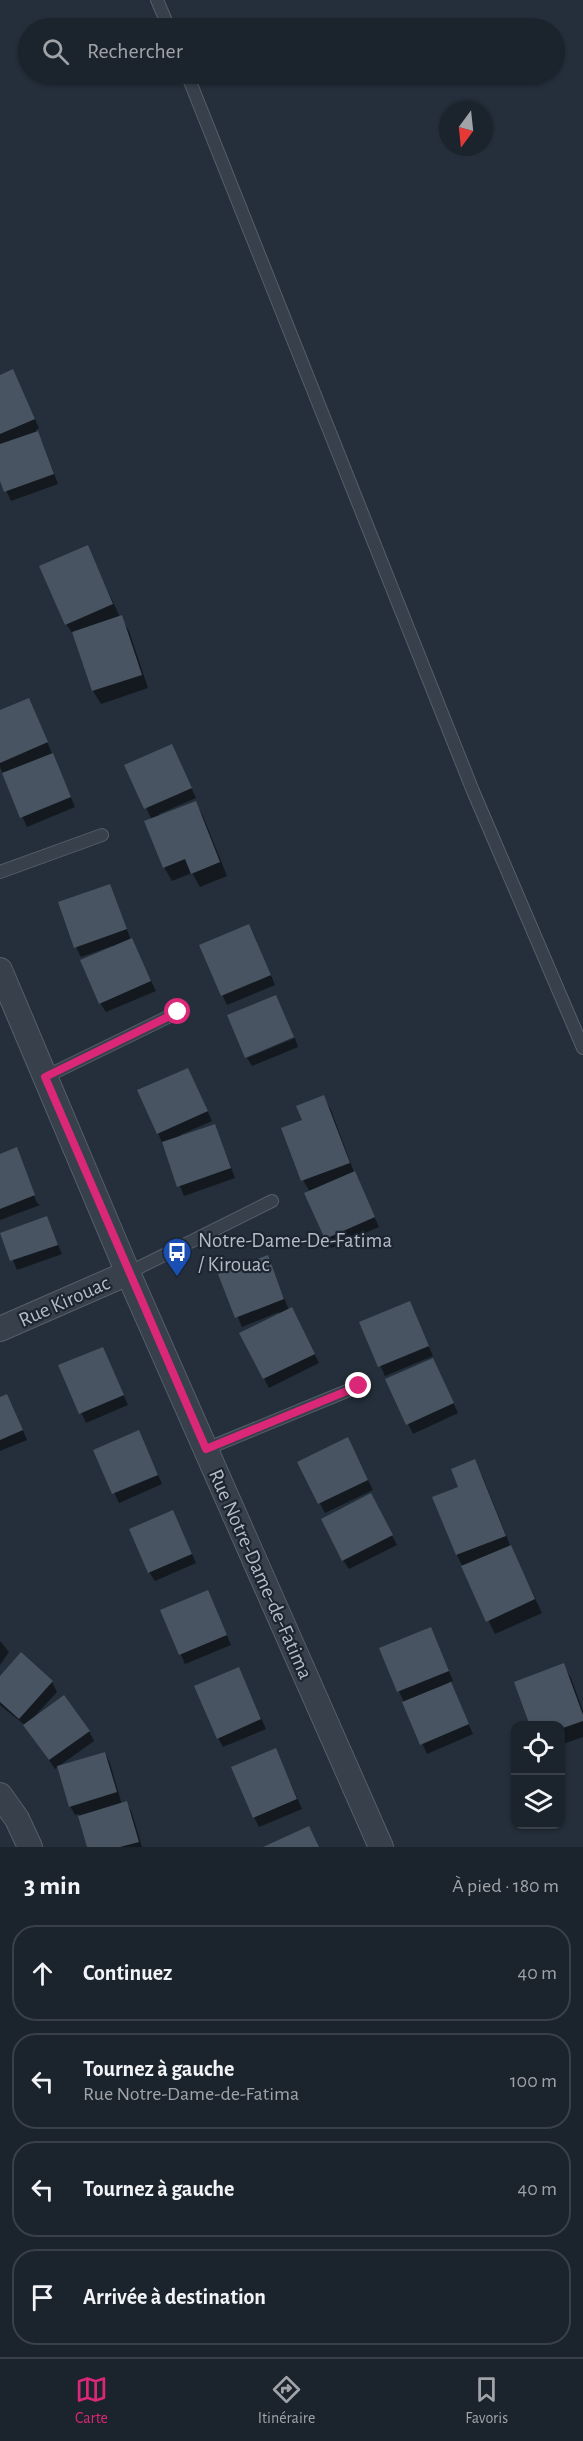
<!DOCTYPE html>
<html lang="fr">
<meta charset="utf-8">
<style>
:root{--surface:#1b232c;--page:#282f38;--text:#f1f3f6;--muted:#a0a4a9;--line:#394048;--accent:#db2777}
body{margin:0;font-family:"Alegreya Sans",sans-serif;background:var(--page);color:var(--text)}
.controls{position:absolute;right:18px;bottom:18px;display:grid;overflow:hidden;border-radius:12px;box-shadow:0 2px 4px #0004}
.controls button{width:54px;height:54px;display:grid;place-items:center;padding:0;border:0;border-bottom:2px solid var(--line);background:var(--surface);color:var(--text);font:30px sans-serif}
.compass{position:absolute;left:439px;top:102px;width:54px;height:54px;border-radius:50%;background:var(--surface);box-shadow:0 2px 4px #0004;rotate:195deg}
.stop{position:absolute;width:18px;height:18px;margin:-14px;border:4px solid #db2777;border-radius:50%;background:#fff}
.stop.end{background:#db2777;border-color:#fff;box-shadow:0 2px 6px #0008}
.list{margin:0;padding:0;list-style:none}
h2{display:flex;justify-content:space-between;align-items:center;height:78px;margin:0;padding:0 24px;font-size:26px}
h2 small{font-size:20px;font-weight:400;color:var(--muted)}
.list li{display:grid;grid-template-columns:39px 1fr auto;gap:18px;align-items:center;box-sizing:border-box;height:96px;margin:0 12px 12px;padding:0 12px;border:2px solid var(--line);border-radius:24px}
.list b{display:block;font-size:22px;white-space:nowrap}
.list p{margin:0;font-size:20px;white-space:nowrap;color:var(--muted)}
.list em{font-size:20px;font-style:normal;color:var(--muted)}
.icon{flex:none;width:33px;height:33px;fill:none;stroke:currentColor;stroke-width:2;stroke-linecap:round;stroke-linejoin:round}
.map{position:relative;flex:none;width:583px;height:1847px;overflow:hidden}
.search{position:absolute;background:var(--surface);box-shadow:0 2px 4px #0004;left:18px;right:18px;top:18px;height:66px;display:flex;align-items:center;gap:15px;box-sizing:border-box;padding:0 21px;border-radius:33px;color:var(--muted);font-size:22px}
.sheet{height:510px;background:var(--surface)}
nav{display:flex;justify-content:space-around;align-items:center;box-sizing:border-box;height:84px;border-top:2px solid var(--line);background:var(--surface);font-size:16px;color:var(--muted)}
nav a{display:grid;justify-items:center;gap:3px}
nav .on{color:var(--accent)}
.map>svg:first-child{display:block}
</style>
<div class="map">
<svg width="583" height="1847" viewBox="0 0 583 1847">
<rect width="100%" height="100%" fill="#242f3b"/>
<path fill="#0007" d="M 13,371 L 39,428 L 36,430 L 42,442 L 58,484 L 11,501 L 0,477 L 0,376 Z
M 87,547 L 120,617 L 129,631 L 148,688 L 101,704 L 93,691 L 75,637 L 66,624 Z
M 33,709 L 75,807 L 27,827 L 0,767 L 0,712 Z
M 176,755 L 196,798 L 159,814 L 160,817 L 195,803 L 203,816 L 227,876 L 200,887 L 192,873 L 172,881 L 164,867 L 152,820 L 126,766 Z
M 110,886 L 131,940 L 156,991 L 106,1012 L 100,1003 L 112,946 L 81,957 L 76,947 Z
M 254,935 L 275,985 L 227,1005 L 201,946 Z
M 295,1038 L 298,1047 L 252,1066 L 247,1058 Z
M 193,1079 L 212,1121 L 180,1135 L 181,1137 L 215,1126 L 235,1178 L 184,1196 L 158,1133 Z
M 323,1097 L 331,1110 L 355,1175 L 379,1227 L 331,1248 L 306,1194 L 310,1192 L 303,1180 L 304,1121 Z
M 0,1155 L 19,1157 L 37,1203 L 40,1205 L 0,1220 Z
M 46,1218 L 62,1254 L 17,1270 L 2,1234 Z
M 267,1257 L 289,1310 L 297,1318 L 319,1363 L 269,1388 L 241,1334 L 280,1315 L 279,1312 L 242,1327 L 220,1275 Z
M 409,1302 L 433,1356 L 385,1376 L 361,1323 Z
M 107,1358 L 128,1405 L 86,1423 L 60,1366 Z
M 433,1360 L 458,1413 L 413,1434 L 387,1380 Z
M 0,1399 L 12,1405 L 27,1440 L 0,1451 Z
M 143,1441 L 162,1484 L 119,1503 L 95,1451 Z
M 352,1449 L 373,1490 L 325,1513 L 299,1463 Z
M 474,1461 L 482,1475 L 512,1550 L 542,1613 L 495,1634 L 457,1555 L 434,1497 L 460,1487 Z
M 376,1504 L 397,1545 L 349,1569 L 343,1560 Z
M 177,1521 L 196,1563 L 155,1581 L 149,1572 Z
M 208,1592 L 231,1645 L 185,1664 L 162,1611 Z
M 435,1638 L 453,1681 L 449,1682 L 473,1734 L 427,1754 L 399,1691 Z
M 0,1641 L 9,1652 L 0,1665 Z
M 21,1655 L 52,1682 L 57,1692 L 34,1717 L 89,1731 L 94,1741 L 59,1766 L 105,1753 L 110,1763 L 122,1805 L 127,1803 L 132,1813 L 142,1847 L 89,1847 L 79,1814 L 75,1815 L 70,1806 L 58,1766 L 55,1769 L 26,1726 L 0,1705 L 0,1678 Z
M 563,1665 L 571,1678 L 583,1711 L 583,1737 L 560,1745 Z
M 243,1678 L 266,1729 L 223,1747 L 218,1738 Z
M 280,1759 L 302,1809 L 259,1827 L 254,1817 Z"/>
<path fill="#485462" d="M 13,369 L 35,419 L 0,434 L 0,375 Z
M 38,431 L 54,474 L 4,492 L 0,481 L 0,444 Z
M 88,545 L 113,604 L 65,625 L 39,566 Z
M 122,615 L 142,675 L 92,691 L 72,632 Z
M 29,698 L 48,742 L 0,763 L 0,710 Z
M 172,744 L 192,788 L 144,809 L 124,765 Z
M 53,753 L 71,797 L 20,818 L 2,773 Z
M 196,801 L 220,862 L 191,874 L 185,859 L 163,868 L 144,821 Z
M 110,884 L 127,929 L 74,948 L 58,902 Z
M 249,924 L 271,975 L 221,996 L 199,945 Z
M 132,938 L 151,981 L 99,1004 L 80,960 Z
M 276,995 L 294,1037 L 245,1058 L 227,1015 Z
M 188,1068 L 208,1111 L 157,1134 L 137,1090 Z
M 324,1095 L 350,1163 L 301,1181 L 281,1128 L 302,1120 L 296,1106 Z
M 215,1124 L 231,1168 L 177,1187 L 162,1142 Z
M 17,1147 L 35,1195 L 0,1209 L 0,1154 Z
M 355,1171 L 375,1217 L 325,1239 L 304,1193 Z
M 47,1216 L 58,1245 L 10,1261 L 0,1233 Z
M 268,1255 L 284,1299 L 235,1318 L 218,1274 Z
M 410,1301 L 429,1346 L 378,1367 L 359,1322 Z
M 292,1307 L 315,1354 L 263,1379 L 239,1333 Z
M 103,1347 L 124,1395 L 79,1414 L 58,1365 Z
M 433,1358 L 454,1403 L 406,1425 L 385,1379 Z
M 7,1394 L 23,1430 L 0,1440 L 0,1397 Z
M 139,1430 L 158,1475 L 112,1494 L 93,1450 Z
M 348,1437 L 368,1480 L 318,1504 L 297,1462 Z
M 475,1459 L 506,1536 L 456,1555 L 432,1497 L 458,1487 L 451,1469 Z
M 371,1493 L 393,1535 L 342,1561 L 321,1519 Z
M 173,1510 L 192,1554 L 148,1573 L 129,1529 Z
M 511,1545 L 535,1599 L 486,1622 L 461,1566 Z
M 208,1590 L 227,1635 L 179,1655 L 160,1610 Z
M 431,1627 L 449,1671 L 397,1692 L 379,1648 Z
M 21,1652 L 53,1681 L 19,1719 L 0,1702 L 0,1676 Z
M 564,1663 L 583,1715 L 583,1721 L 560,1729 L 560,1726 L 530,1726 L 514,1682 Z
M 239,1667 L 261,1719 L 217,1739 L 194,1686 Z
M 451,1682 L 469,1724 L 420,1745 L 402,1702 Z
M 64,1695 L 90,1731 L 49,1760 L 23,1725 Z
M 276,1748 L 297,1799 L 253,1818 L 231,1767 Z
M 105,1752 L 117,1792 L 69,1807 L 57,1766 Z
M 127,1801 L 139,1842 L 120,1847 L 87,1847 L 78,1816 Z
M 309,1826 L 319,1847 L 263,1847 Z"/>
<g fill="none" stroke-linecap="round" stroke-linejoin="round">
<g stroke="#565e6a" stroke-width="14">
<path id="lane" d="M 157,0 L 169,28
M 187,74 L 473,791 L 583,1048
M 0,872 L 102,835
M 45,1077 L 178,1012
M 128,1273 L 272,1201
M 206,1449 L 359,1386"/>
</g>
<g stroke="#565e6a" stroke-width="26">
<path id="street" d="M 0,970 L 128,1273 L 381,1847
M 0,1329 L 128,1273
M 0,1795 L 17,1819 L 30,1847"/>
</g>
<use href="#lane" stroke="#38404c" stroke-width="12"/>
<use href="#street" stroke="#38404c" stroke-width="24"/>
</g>
<g fill="none" stroke-linecap="round" stroke-linejoin="round">
<path stroke="#db2777" stroke-width="8" d="M 178,1012 L 45,1077 L 206,1449 L 359,1386"/>
</g>
<defs>
<g id="bus-pin" transform="scale(1.5)"><path d="M0 17L-7.5 6A9.5 9.5 0 1 1 7.5 6Z" fill="#1a4fb4" stroke="#1d2531"/><path d="M-5-6H5V4H4V6H2V4H-2V6H-4V4H-5ZM-3.5-4V0h7V-4ZM-3.5 1.2v1.5H-2V1.2ZM2 1.2v1.5H3.5V1.2Z" fill="#fff"/></g>
</defs>
<g fill-rule="evenodd">
<use href="#bus-pin" x="177" y="1252"/>
</g>
<g text-anchor="middle" stroke-width="4.5" stroke-linejoin="round" paint-order="stroke">
<g font-size="21" fill="#b3bbc7" stroke="#1d2531" text-anchor="start">
<text x="198" y="1247">Notre-Dame-De-Fatima<tspan x="198" dy="24">/ Kirouac</tspan></text>
</g>
<g font-size="21" fill="#b3bbc7" stroke="#1d2531">
<text transform="translate(64 1301) rotate(-24)" y="7">Rue Kirouac</text>
<text transform="translate(261 1574) rotate(66)" y="7">Rue Notre-Dame-de-Fatima</text>
</g>
</g>
</svg>
<div class="controls">
<button><svg class="icon" aria-label="locate" viewBox="0 0 24 24"><circle cx="12" cy="12" r="6"/><path d="M12 2v4M12 18v4M2 12h4M18 12h4"/></svg></button>
<button><svg class="icon" aria-label="layers" viewBox="0 0 24 24"><path d="M12 4l9 5-9 5-9-5zM3 14l9 5 9-5"/></svg></button>
</div>
<svg class="compass" viewBox="-18 -18 36 36"><path d="M0-13l5 13h-10z" fill="#e53935"/><path d="M0 13l5-13h-10z" fill="#a0a4a9"/></svg>
<div class="stop" style="left:178px;top:1012px"></div>
<div class="stop end" style="left:359px;top:1386px"></div>
<div class="search"><svg class="icon" aria-label="search" viewBox="0 0 24 24"><circle cx="10" cy="10" r="6"/><path d="M15 15l6 6"/></svg>Rechercher</div>
</div>
<section class="sheet">
<h2>3 min<small>À pied · 180 m</small></h2>
<ul class="list">
<li><svg class="icon" aria-label="ahead" viewBox="0 0 24 24"><path d="M12 20V5M6 11l6-6 6 6"/></svg><div><b>Continuez</b></div><em>40 m</em></li>
<li><svg class="icon" aria-label="left" viewBox="0 0 24 24"><path d="M17 20v-9H6M10 6l-5 5 5 5"/></svg><div><b>Tournez à gauche</b><p>Rue Notre-Dame-de-Fatima</p></div><em>100 m</em></li>
<li><svg class="icon" aria-label="left" viewBox="0 0 24 24"><path d="M17 20v-9H6M10 6l-5 5 5 5"/></svg><div><b>Tournez à gauche</b></div><em>40 m</em></li>
<li><svg class="icon" aria-label="arrive" viewBox="0 0 24 24"><path d="M6 21V4h12l-3 4 3 4H6"/></svg><div><b>Arrivée à destination</b></div></li>
</ul>
</section>
<nav>
<a class="on"><svg class="icon" aria-label="map" viewBox="0 0 24 24"><path d="M3 6l6-2 6 2 6-2v14l-6 2-6-2-6 2zM9 4v14M15 6v14"/></svg>Carte</a>
<a><svg class="icon" aria-label="directions" viewBox="0 0 24 24"><path d="M12 3l9 9-9 9-9-9zM9 14v-3h6M13 9l2 2-2 2"/></svg>Itinéraire</a>
<a><svg class="icon" aria-label="saved" viewBox="0 0 24 24"><path d="M7 4h10v16l-5-4-5 4z"/></svg>Favoris</a>
</nav>
